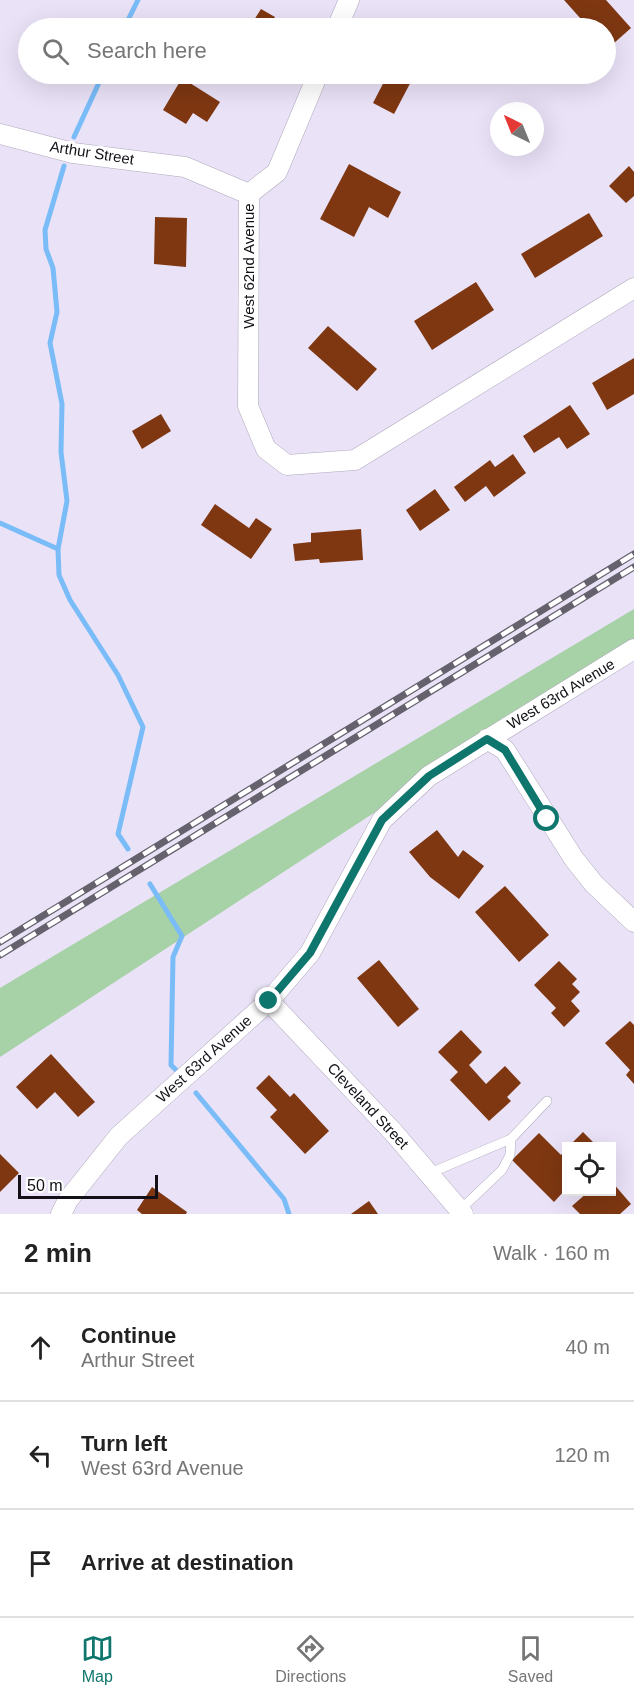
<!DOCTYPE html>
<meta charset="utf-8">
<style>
:root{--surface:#fff;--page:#f2f2f2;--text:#222;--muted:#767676;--line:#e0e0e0;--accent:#0f766e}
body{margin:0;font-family:Helvetica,sans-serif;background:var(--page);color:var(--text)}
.controls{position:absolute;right:18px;bottom:18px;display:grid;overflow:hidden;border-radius:0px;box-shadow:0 6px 24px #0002}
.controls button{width:54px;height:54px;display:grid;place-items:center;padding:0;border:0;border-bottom:2px solid var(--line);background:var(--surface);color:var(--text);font:30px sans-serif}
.compass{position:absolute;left:490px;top:102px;width:54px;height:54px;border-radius:50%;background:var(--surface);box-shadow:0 6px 24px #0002;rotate:317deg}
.scale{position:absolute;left:18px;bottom:15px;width:140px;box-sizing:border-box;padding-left:6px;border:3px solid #131017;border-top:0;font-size:16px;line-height:21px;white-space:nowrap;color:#131017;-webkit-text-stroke:4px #fff;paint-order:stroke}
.stop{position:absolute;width:18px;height:18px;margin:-14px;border:4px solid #0f766e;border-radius:50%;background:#fff}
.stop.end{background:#0f766e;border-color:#fff;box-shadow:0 2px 6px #0008}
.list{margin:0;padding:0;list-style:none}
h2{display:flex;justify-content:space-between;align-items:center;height:78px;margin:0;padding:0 24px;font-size:26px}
h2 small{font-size:20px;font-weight:400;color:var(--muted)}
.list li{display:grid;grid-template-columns:39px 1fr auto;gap:18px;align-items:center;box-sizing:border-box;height:108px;padding:0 24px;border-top:2px solid var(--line)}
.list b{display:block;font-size:22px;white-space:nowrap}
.list p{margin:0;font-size:20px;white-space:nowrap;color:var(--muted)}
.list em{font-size:20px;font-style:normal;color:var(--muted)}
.icon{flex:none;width:33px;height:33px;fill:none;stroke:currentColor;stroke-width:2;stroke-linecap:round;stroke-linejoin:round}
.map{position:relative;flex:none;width:634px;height:1214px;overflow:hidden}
.search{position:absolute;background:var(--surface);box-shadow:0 6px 24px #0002;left:18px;right:18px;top:18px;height:66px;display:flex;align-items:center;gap:15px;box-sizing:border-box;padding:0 21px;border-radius:33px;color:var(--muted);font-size:22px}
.sheet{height:402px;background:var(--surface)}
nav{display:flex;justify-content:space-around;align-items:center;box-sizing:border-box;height:84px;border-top:2px solid var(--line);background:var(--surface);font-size:16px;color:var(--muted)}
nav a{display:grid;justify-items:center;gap:3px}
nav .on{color:var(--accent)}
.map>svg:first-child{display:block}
</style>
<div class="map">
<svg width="634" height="1214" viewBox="0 0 634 1214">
<rect width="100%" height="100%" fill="#eae2f7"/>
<path fill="#a7d1a7" d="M 634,609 L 634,648 L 487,739 L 0,1057 L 0,988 Z"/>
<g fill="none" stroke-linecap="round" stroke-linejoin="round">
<path stroke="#7abcf8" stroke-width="5" d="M 124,28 L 138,0
M 74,137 L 103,74
M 64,166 L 45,230 L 46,249 L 53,268 L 57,312 L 50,343 L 62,404 L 61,452 L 67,501 L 58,549 L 59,575 L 70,600 L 118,675 L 143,727 L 118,834 L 128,849
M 0,523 L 58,549
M 150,884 L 182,936 L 173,957 L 171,1065 L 176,1070
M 196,1093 L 284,1199 L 289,1214"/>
</g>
<path fill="#7e3711" d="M 564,0 L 606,0 L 631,28 L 613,44 L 606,37 L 606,28 L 598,28 L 595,26 L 589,28 Z
M 261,9 L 275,17 L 269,28 L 249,28 Z
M 388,74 L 415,74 L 394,114 L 373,103 Z
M 182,78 L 220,102 L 207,122 L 193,113 L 186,124 L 163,110 Z
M 349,164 L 401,192 L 388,218 L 369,207 L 354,237 L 320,219 Z
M 629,166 L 634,172 L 634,196 L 626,203 L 609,186 Z
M 589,213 L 603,236 L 535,278 L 521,254 Z
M 155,217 L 187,218 L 186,267 L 154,264 Z
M 476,282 L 494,310 L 432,350 L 414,321 Z
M 328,326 L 377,369 L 357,391 L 308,348 Z
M 634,358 L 634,394 L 607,410 L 592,383 Z
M 570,405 L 590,434 L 567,449 L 559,437 L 534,453 L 523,436 Z
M 161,414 L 171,431 L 142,449 L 132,431 Z
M 513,454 L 526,473 L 494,497 L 486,486 L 465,502 L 454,487 L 490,460 L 495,467 Z
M 435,489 L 450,510 L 420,531 L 406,510 Z
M 215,504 L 249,528 L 256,518 L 272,529 L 251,559 L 201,525 Z
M 361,529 L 363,560 L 320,563 L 319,559 L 295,561 L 293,544 L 311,542 L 311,533 Z
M 437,830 L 458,857 L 463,850 L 484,866 L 459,899 L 430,877 L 409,852 Z
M 505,886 L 549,935 L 519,962 L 475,912 Z
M 379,960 L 419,1009 L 398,1027 L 357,978 Z
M 559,961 L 577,979 L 572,984 L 580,992 L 571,1001 L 580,1011 L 564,1027 L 551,1013 L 556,1008 L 534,985 Z
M 630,1021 L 634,1025 L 634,1084 L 626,1075 L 630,1070 L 605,1043 Z
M 461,1030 L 482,1052 L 469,1065 L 486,1084 L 505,1066 L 521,1083 L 507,1097 L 511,1101 L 489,1121 L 450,1080 L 458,1072 L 438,1052 Z
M 51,1054 L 95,1102 L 78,1117 L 55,1092 L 37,1109 L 16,1087 Z
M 269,1075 L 290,1097 L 294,1093 L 329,1131 L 305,1154 L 270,1117 L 277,1110 L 256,1088 Z
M 583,1132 L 597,1146 L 569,1146 Z
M 539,1133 L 561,1155 L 566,1149 L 566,1189 L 554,1202 L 512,1160 Z
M 0,1154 L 19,1173 L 0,1192 Z
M 612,1182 L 631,1204 L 620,1214 L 580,1214 L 572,1206 L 588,1192 L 612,1192 Z
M 152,1187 L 187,1212 L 186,1214 L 142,1214 L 137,1210 Z
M 369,1201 L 378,1214 L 351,1214 Z"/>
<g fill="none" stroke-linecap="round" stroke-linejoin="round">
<g stroke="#afa8bc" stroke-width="10">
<path id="lane" d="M 430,1173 L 511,1139 L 547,1101
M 460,1210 L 502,1170 L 510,1155 L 511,1139"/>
</g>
<g stroke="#afa8bc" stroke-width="21">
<path id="street" d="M 337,28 L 349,0
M 318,74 L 277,172 L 249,194 L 248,406 L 266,449 L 287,465 L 355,460 L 634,288
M 0,134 L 73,153 L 185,167 L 249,194
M 487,739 L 505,750 L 574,859 L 594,884 L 634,922
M 269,1001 L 394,1133 L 463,1214
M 61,1214 L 68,1200 L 119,1136 L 269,1001 L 310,953 L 382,820 L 429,776 L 634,649"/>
</g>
<use href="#lane" stroke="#fff" stroke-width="9"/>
<use href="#street" stroke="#fff" stroke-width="20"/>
<g stroke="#65616d" stroke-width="7">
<path id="rail" d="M 0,942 L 634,554
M 0,955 L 634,567"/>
</g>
<use href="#rail" stroke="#fff" stroke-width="4.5" stroke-dasharray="14" stroke-linecap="butt"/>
</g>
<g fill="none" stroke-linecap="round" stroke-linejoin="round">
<path stroke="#0f766e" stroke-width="8" d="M 269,1001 L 310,953 L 382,820 L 429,776 L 487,739 L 505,750 L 547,819"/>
</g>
<g text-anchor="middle" stroke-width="6" stroke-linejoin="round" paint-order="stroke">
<g font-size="15" fill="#131017" stroke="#fff">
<text transform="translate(92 153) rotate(9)" y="5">Arthur Street</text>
<text transform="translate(249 266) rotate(-90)" y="5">West 62nd Avenue</text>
<text transform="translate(561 694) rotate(-31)" y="5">West 63rd Avenue</text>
<text transform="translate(204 1059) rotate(-42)" y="5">West 63rd Avenue</text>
<text transform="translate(368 1106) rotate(47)" y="5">Cleveland Street</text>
</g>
</g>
</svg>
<div class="controls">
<button><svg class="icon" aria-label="locate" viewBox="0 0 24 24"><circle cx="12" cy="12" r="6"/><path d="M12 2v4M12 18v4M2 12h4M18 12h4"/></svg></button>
</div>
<svg class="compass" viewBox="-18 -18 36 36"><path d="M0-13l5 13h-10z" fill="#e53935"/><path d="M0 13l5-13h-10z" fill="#767676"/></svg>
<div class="scale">50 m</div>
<div class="stop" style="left:547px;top:819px"></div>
<div class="stop end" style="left:269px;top:1001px"></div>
<div class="search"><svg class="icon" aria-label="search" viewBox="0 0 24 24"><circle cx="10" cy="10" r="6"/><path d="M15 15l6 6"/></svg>Search here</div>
</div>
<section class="sheet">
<h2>2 min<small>Walk · 160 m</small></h2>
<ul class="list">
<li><svg class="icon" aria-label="ahead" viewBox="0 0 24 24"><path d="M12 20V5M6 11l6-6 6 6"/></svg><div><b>Continue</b><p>Arthur Street</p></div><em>40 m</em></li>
<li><svg class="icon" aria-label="left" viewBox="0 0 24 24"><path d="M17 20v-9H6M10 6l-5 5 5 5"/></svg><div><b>Turn left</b><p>West 63rd Avenue</p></div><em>120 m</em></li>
<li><svg class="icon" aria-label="arrive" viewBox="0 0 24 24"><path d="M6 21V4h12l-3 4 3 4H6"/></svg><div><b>Arrive at destination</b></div></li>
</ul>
</section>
<nav>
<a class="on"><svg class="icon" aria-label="map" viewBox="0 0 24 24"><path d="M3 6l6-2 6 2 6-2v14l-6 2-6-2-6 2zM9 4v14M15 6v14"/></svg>Map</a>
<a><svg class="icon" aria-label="directions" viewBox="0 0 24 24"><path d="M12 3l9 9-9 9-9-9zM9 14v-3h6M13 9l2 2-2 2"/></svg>Directions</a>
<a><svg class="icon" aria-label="saved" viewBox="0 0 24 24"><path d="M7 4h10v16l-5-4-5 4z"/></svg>Saved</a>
</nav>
